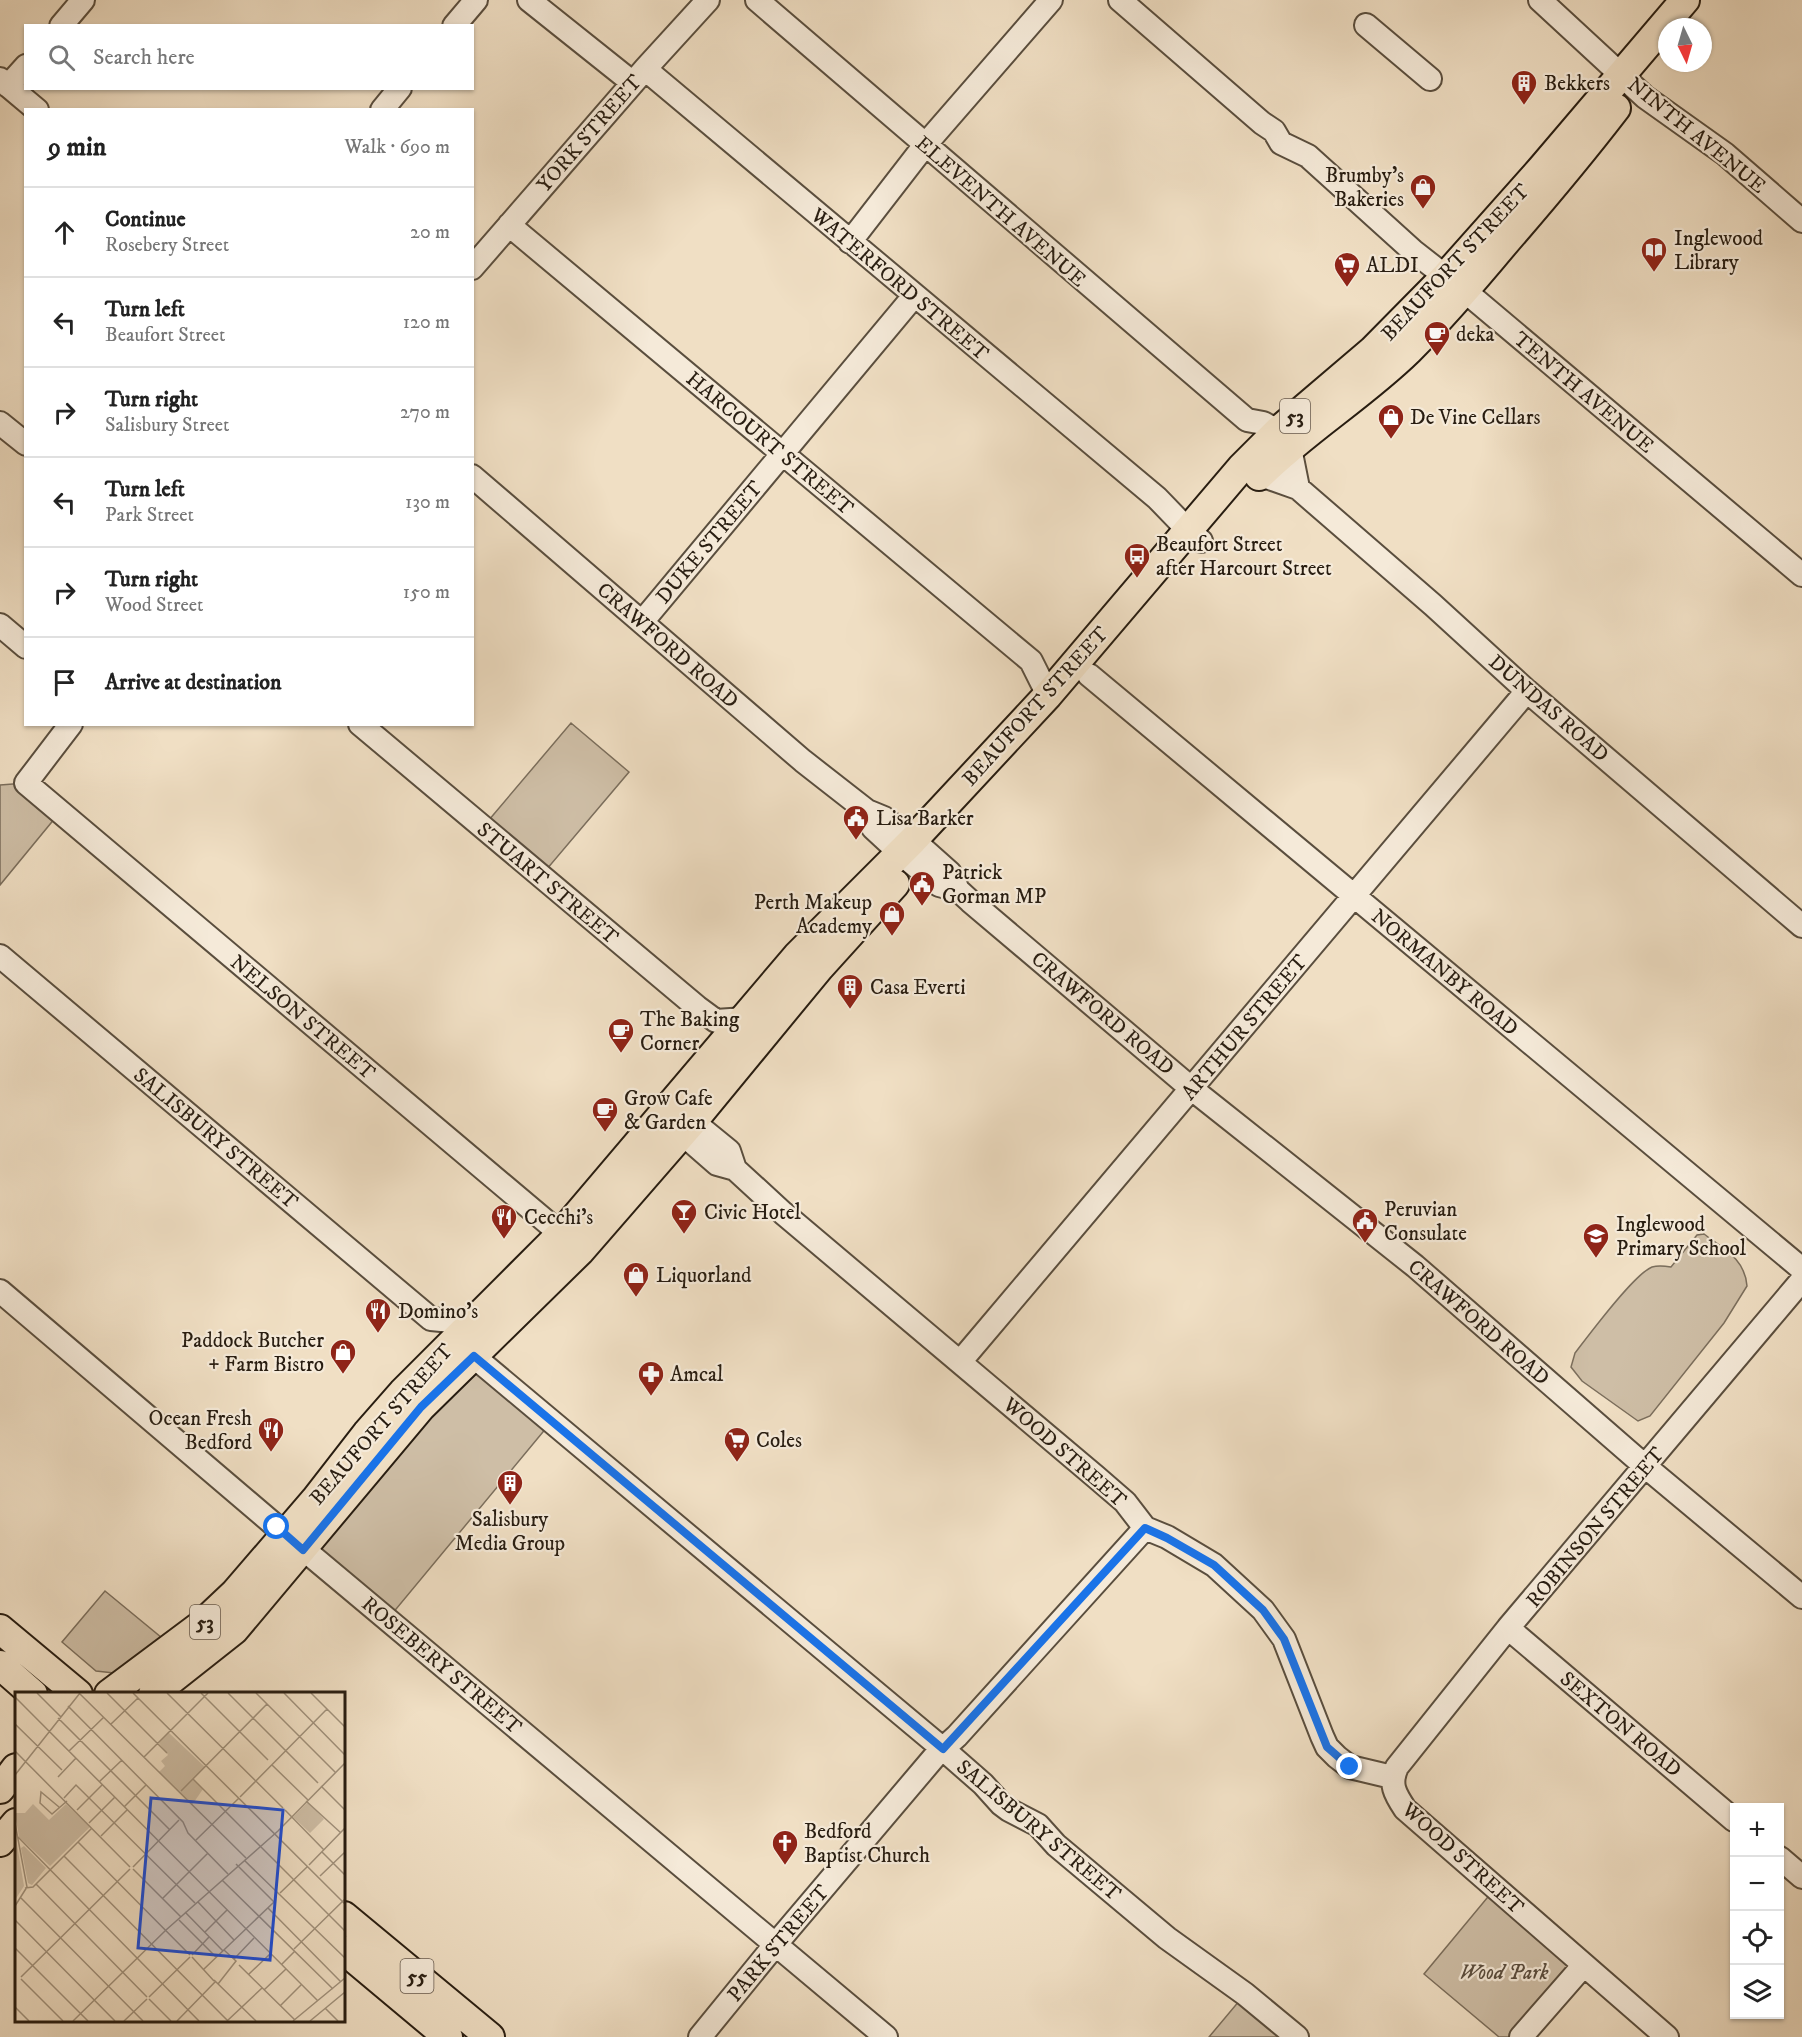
<!DOCTYPE html>
<meta charset="utf-8">
<style>
:root{--surface:#fff;--page:#f6f6f6;--text:#222;--muted:#767676;--line:#e0e0e0}
body{margin:0;font-family:"IM FELL DW Pica",serif;background:var(--page);color:var(--text)}
.controls{position:absolute;right:18px;bottom:18px;display:grid;overflow:hidden;border-radius:0px;box-shadow:0 2px 4px #0004}
.controls button{width:54px;height:54px;display:grid;place-items:center;padding:0;border:0;border-bottom:2px solid var(--line);background:var(--surface);color:var(--text);font:30px sans-serif}
.compass{position:absolute;left:1658px;top:18px;width:54px;height:54px;border-radius:50%;background:var(--surface);box-shadow:0 2px 4px #0004;rotate:175deg}
.stop{position:absolute;width:18px;height:18px;margin:-14px;border:4px solid #1a73e8;border-radius:50%;background:#fff}
.stop.end{background:#1a73e8;border-color:#fff;box-shadow:0 2px 6px #0008}
.list{margin:0;padding:0;list-style:none}
h2{display:flex;justify-content:space-between;align-items:center;height:78px;margin:0;padding:0 24px;font-size:26px}
h2 small{font-size:20px;font-weight:400;color:var(--muted)}
.list li{display:grid;grid-template-columns:39px 1fr auto;gap:18px;align-items:center;box-sizing:border-box;height:90px;padding:0 24px;border-top:2px solid var(--line)}
.list b{display:block;font-size:22px;white-space:nowrap}
.list p{margin:0;font-size:20px;white-space:nowrap;color:var(--muted)}
.list em{font-size:20px;font-style:normal;color:var(--muted)}
.icon{flex:none;width:33px;height:33px;fill:none;stroke:currentColor;stroke-width:2;stroke-linecap:round;stroke-linejoin:round}
.map{position:relative;flex:none;width:1802px;height:2037px;overflow:hidden}
.search{position:absolute;background:var(--surface);box-shadow:0 2px 4px #0004;left:24px;top:24px;width:450px;height:66px;display:flex;align-items:center;gap:15px;box-sizing:border-box;padding:0 21px;border-radius:0px;color:var(--muted);font-size:22px}
.panel{position:absolute;background:var(--surface);box-shadow:0 2px 4px #0004;left:24px;top:108px;width:450px;height:618px;border-radius:0px}
.map>svg:first-child{display:block}
</style>
<div class="map">
<svg width="1802" height="2037" viewBox="0 0 1802 2037">
<rect width="100%" height="100%" fill="#f0dfc4"/>
<filter id="stains"><feTurbulence type="fractalNoise" baseFrequency=".00333" numOctaves="4"/><feColorMatrix values="0 0 0 0 .2 0 0 0 0 .09 0 0 0 0 .02 0 0 0 .5 -.17"/></filter>
<radialGradient id="worn" r=".72"><stop offset=".6" stop-color="#630" stop-opacity="0"/><stop offset="1" stop-color="#630" stop-opacity=".3"/></radialGradient>
<path fill="#cebea6" stroke="#7b6e5c" stroke-width="1.5" d="M 571,723 L 629,772 L 541,876 L 483,827 Z
M 26,783 L 60,812 L 0,885 L 0,785 Z
M 1704,1234 C 1724,1249 1745,1259 1747,1286 L 1724,1323 L 1650,1416 L 1638,1421 L 1582,1381 L 1571,1367 L 1575,1353 C 1589,1335 1634,1274 1652,1267 C 1659,1265 1665,1266 1671,1267 L 1697,1235 Z
M 484,1366 L 552,1421 L 387,1620 L 314,1558 L 397,1450 Z
M 105,1591 L 162,1638 L 114,1673 L 96,1671 L 62,1642 Z
M 1492,1892 L 1583,1966 L 1521,2037 L 1499,2037 L 1424,1974 Z
M 1245,1994 L 1297,2037 L 1209,2037 Z"/>
<g fill="none" stroke-linecap="round" stroke-linejoin="round">
<g stroke="#5a4e3e" stroke-width="26">
<path id="minor" d="M 529,0 L 633,83
M 757,0 L 1247,420 L 1263,423 L 1278,431
M 1120,0 L 1262,123 L 1274,131 L 1281,143 L 1308,156 L 1413,251 L 1472,297 L 1802,575
M 1540,0 L 1645,97 L 1725,154 L 1802,221
M 1366,25 L 1430,79
M 61,26 L 83,0
M 454,26 L 476,0
M 645,69 L 1157,498 L 1187,529 L 1201,541
M 0,79 L 37,110
M 8,86 L 26,66
M 382,110 L 400,88
M 509,225 L 1031,661 L 1048,695
M 850,242 L 925,145 L 1051,0
M 472,268 L 645,69 L 708,0
M 0,423 L 26,444
M 1290,448 L 1298,488
M 1261,475 L 1298,488 L 1433,605 L 1527,691 L 1802,926
M 472,476 L 803,761 L 867,811 L 884,818 L 913,840 L 950,873 L 958,890 L 970,901 L 1192,1089 L 1415,1266 L 1646,1467 L 1802,1597
M 642,622 L 914,296
M 0,625 L 26,647
M 1089,675 L 1802,1269
M 71,724 L 26,783 L 574,1245
M 360,724 L 697,1007 L 716,1021 L 745,1019
M 867,811 L 873,828 L 900,853 L 939,885 L 958,890
M 0,956 L 431,1319 L 472,1323
M 680,1111 L 729,1151 L 735,1169
M 670,1123 L 717,1164 L 735,1169 L 783,1213 L 1096,1477 L 1125,1502 L 1145,1528 L 1167,1537 L 1214,1565 L 1263,1610 L 1284,1639 L 1322,1736 L 1327,1747 L 1337,1757 L 1350,1767 L 1392,1777
M 0,1291 L 277,1527 L 886,2037
M 460,1345 L 943,1749 L 983,1784 L 1001,1804 L 1009,1810 L 1038,1825 L 1056,1845 L 1167,1938 L 1245,1994 L 1297,2037
M 960,1362 L 1527,691
M 1508,1628 L 1734,1820
M 1780,1858 L 1802,1877
M 700,2037 L 775,1945 L 936,1755 L 957,1736 L 1145,1528
M 1521,2037 L 1583,1966
M 1667,2037 L 1405,1809 C 1395,1794 1389,1784 1397,1767 L 1508,1628 L 1802,1280"/>
</g>
<g stroke="#281d11" stroke-width="32">
<path id="major" d="M 1259,476 C 1305,430 1362,396 1409,350 C 1442,317 1473,281 1503,245 C 1542,200 1580,155 1616,108
M 0,1629 L 78,1694
M 0,1665 L 33,1694
M 109,1694 L 200,1626 L 235,1593 L 315,1500 L 367,1433 L 403,1392 L 561,1234 L 797,956 L 913,840 L 1048,695 L 1241,468 L 1278,431 L 1372,351 L 1446,276 L 1542,168 L 1685,0
M 153,1694 L 234,1630 L 421,1407 L 580,1251 L 693,1121 L 819,968 L 895,884
M 0,1789 L 16,1768
M 0,1842 L 16,1823
M 344,1916 L 490,2037
M 344,1950 L 448,2037"/>
</g>
<use href="#minor" stroke="#f5ead9" stroke-width="22"/>
<use href="#major" stroke="#f0dfc4" stroke-width="28"/>
</g>
<g fill="none" stroke-linecap="round" stroke-linejoin="round">
<path stroke="#1a73e8" stroke-width="8" d="M 277,1527 L 303,1550 L 421,1407 L 474,1356 L 943,1749 L 1145,1528 L 1167,1538 L 1214,1565 L 1263,1610 L 1284,1639 L 1327,1747 L 1350,1767"/>
</g>
<defs>
<g id="building-pin" transform="scale(1.35)"><path d="M0 17L-7.5 6A9.5 9.5 0 1 1 7.5 6Z" fill="#8f2418" stroke="#f5ead9"/><path d="M-4-6H4V6H1V3H-1V6H-4ZM-2.5-4.3h1.7v1.8h-1.7ZM.8-4.3h1.7v1.8H.8ZM-2.5-1h1.7V.8h-1.7ZM.8-1h1.7V.8H.8Z" fill="#fff"/></g>
<g id="shop-pin" transform="scale(1.35)"><path d="M0 17L-7.5 6A9.5 9.5 0 1 1 7.5 6Z" fill="#8f2418" stroke="#f5ead9"/><path d="M-5-2.5h2.3a2.7 3.5 0 0 1 5.4 0H5L5.5 6h-11ZM-1.5-2.5h3a1.5 2.3 0 0 0-3 0Z" fill="#fff"/></g>
<g id="library-pin" transform="scale(1.35)"><path d="M0 17L-7.5 6A9.5 9.5 0 1 1 7.5 6Z" fill="#8f2418" stroke="#f5ead9"/><path d="M-6-4Q-3-5.5-.7-3.5V5Q-3 3-6 4ZM6-4Q3-5.5 .7-3.5V5Q3 3 6 4Z" fill="#fff"/></g>
<g id="supermarket-pin" transform="scale(1.35)"><path d="M0 17L-7.5 6A9.5 9.5 0 1 1 7.5 6Z" fill="#8f2418" stroke="#f5ead9"/><path d="M-6-5.5h2.5l.6 2H6L4.5 2H-2.5L-4.4-4H-6ZM-1.5 3.2a1.3 1.3 0 1 0 .1 0ZM3 3.2a1.3 1.3 0 1 0 .1 0Z" fill="#fff"/></g>
<g id="cafe-pin" transform="scale(1.35)"><path d="M0 17L-7.5 6A9.5 9.5 0 1 1 7.5 6Z" fill="#8f2418" stroke="#f5ead9"/><path d="M-5.5-4.5H6V0H3Q3 3.5 0 3.5H-2.5Q-5.5 3.5-5.5 0ZM3-3.2v2h1.7v-2ZM-6 4.5H4V6H-6Z" fill="#fff"/></g>
<g id="bus-pin" transform="scale(1.35)"><path d="M0 17L-7.5 6A9.5 9.5 0 1 1 7.5 6Z" fill="#8f2418" stroke="#f5ead9"/><path d="M-5-6H5V4H4V6H2V4H-2V6H-4V4H-5ZM-3.5-4V0h7V-4ZM-3.5 1.2v1.5H-2V1.2ZM2 1.2v1.5H3.5V1.2Z" fill="#fff"/></g>
<g id="civic-pin" transform="scale(1.35)"><path d="M0 17L-7.5 6A9.5 9.5 0 1 1 7.5 6Z" fill="#8f2418" stroke="#f5ead9"/><path d="M-.6-6.5H3V-4.5H.6V-3L4-1V1h2V6H-6V1h2V-1L-.6-3ZM-1.2 2.5V6h2.4V2.5Z" fill="#fff"/></g>
<g id="bar-pin" transform="scale(1.35)"><path d="M0 17L-7.5 6A9.5 9.5 0 1 1 7.5 6Z" fill="#8f2418" stroke="#f5ead9"/><path d="M-6-5H6L.8 .8V4.5H3.5V6h-7V4.5H-.8V.8Z" fill="#fff"/></g>
<g id="restaurant-pin" transform="scale(1.35)"><path d="M0 17L-7.5 6A9.5 9.5 0 1 1 7.5 6Z" fill="#8f2418" stroke="#f5ead9"/><path d="M-5-6h1v4h1v-4h1v4h1v-4h1v5L-1.5 .5V6h-2V.5L-5-1ZM5-6V6H3V1.5H1.5Q1.5-4 5-6Z" fill="#fff"/></g>
<g id="school-pin" transform="scale(1.35)"><path d="M0 17L-7.5 6A9.5 9.5 0 1 1 7.5 6Z" fill="#8f2418" stroke="#f5ead9"/><path d="M0-5L7-2L0 1L-7-2ZM-4 1L0 2.5L4 1V4Q0 6-4 4Z" fill="#fff"/></g>
<g id="pharmacy-pin" transform="scale(1.35)"><path d="M0 17L-7.5 6A9.5 9.5 0 1 1 7.5 6Z" fill="#8f2418" stroke="#f5ead9"/><path d="M-2-6h4v4h4v4h-4v4h-4v-4h-4v-4h4Z" fill="#fff"/></g>
<g id="church-pin" transform="scale(1.35)"><path d="M0 17L-7.5 6A9.5 9.5 0 1 1 7.5 6Z" fill="#8f2418" stroke="#f5ead9"/><path d="M-1.2-6h2.4v3.5h3.3v2.4h-3.3V6h-2.4V-.1h-3.3v-2.4h3.3Z" fill="#fff"/></g>
</defs>
<g fill-rule="evenodd">
<use href="#building-pin" x="1524" y="83"/>
<use href="#shop-pin" x="1423" y="187"/>
<use href="#library-pin" x="1654" y="250"/>
<use href="#supermarket-pin" x="1347" y="265"/>
<use href="#cafe-pin" x="1437" y="334"/>
<use href="#shop-pin" x="1391" y="417"/>
<use href="#bus-pin" x="1137" y="556"/>
<use href="#civic-pin" x="856" y="818"/>
<use href="#civic-pin" x="922" y="884"/>
<use href="#shop-pin" x="892" y="914"/>
<use href="#building-pin" x="850" y="987"/>
<use href="#cafe-pin" x="621" y="1031"/>
<use href="#cafe-pin" x="605" y="1110"/>
<use href="#bar-pin" x="684" y="1212"/>
<use href="#restaurant-pin" x="504" y="1217"/>
<use href="#civic-pin" x="1365" y="1221"/>
<use href="#school-pin" x="1596" y="1236"/>
<use href="#shop-pin" x="636" y="1275"/>
<use href="#restaurant-pin" x="378" y="1311"/>
<use href="#shop-pin" x="343" y="1352"/>
<use href="#pharmacy-pin" x="651" y="1374"/>
<use href="#restaurant-pin" x="271" y="1430"/>
<use href="#supermarket-pin" x="737" y="1440"/>
<use href="#building-pin" x="510" y="1483"/>
<use href="#church-pin" x="785" y="1843"/>
</g>
<g text-anchor="middle" stroke-width="4.5" stroke-linejoin="round" paint-order="stroke">
<g fill="#f5ead9" stroke="#665a4d" stroke-width="1.5">
<rect x="1280" y="399" width="30" height="34" rx="4.5"/>
<rect x="190" y="1605" width="30" height="34" rx="4.5"/>
<rect x="400.5" y="1959" width="33" height="34" rx="4.5"/>
</g>
<g font-size="20" font-weight="bold" fill="#281d11">
<text x="1295" y="423">53</text>
<text x="205" y="1629">53</text>
<text x="417" y="1983">55</text>
</g>
<g font-size="21" fill="#281d11" stroke="#f5ead9" text-anchor="start">
<text x="1544" y="90">Bekkers</text>
<text x="1404" y="182" text-anchor="end">Brumby's<tspan x="1404" dy="24">Bakeries</tspan></text>
<text x="1674" y="245">Inglewood<tspan x="1674" dy="24">Library</tspan></text>
<text x="1366" y="272">ALDI</text>
<text x="1456" y="341">deka</text>
<text x="1410" y="424">De Vine Cellars</text>
<text x="1156" y="551">Beaufort Street<tspan x="1156" dy="24">after Harcourt Street</tspan></text>
<text x="876" y="825">Lisa Barker</text>
<text x="942" y="879">Patrick<tspan x="942" dy="24">Gorman MP</tspan></text>
<text x="872" y="909" text-anchor="end">Perth Makeup<tspan x="872" dy="24">Academy</tspan></text>
<text x="870" y="994">Casa Everti</text>
<text x="640" y="1026">The Baking<tspan x="640" dy="24">Corner</tspan></text>
<text x="624" y="1105">Grow Cafe<tspan x="624" dy="24">&amp; Garden</tspan></text>
<text x="1384" y="1216">Peruvian<tspan x="1384" dy="24">Consulate</tspan></text>
<text x="704" y="1219">Civic Hotel</text>
<text x="524" y="1224">Cecchi's</text>
<text x="1616" y="1231">Inglewood<tspan x="1616" dy="24">Primary School</tspan></text>
<text x="656" y="1282">Liquorland</text>
<text x="398" y="1318">Domino's</text>
<text x="324" y="1347" text-anchor="end">Paddock Butcher<tspan x="324" dy="24">+ Farm Bistro</tspan></text>
<text x="670" y="1381">Amcal</text>
<text x="252" y="1425" text-anchor="end">Ocean Fresh<tspan x="252" dy="24">Bedford</tspan></text>
<text x="756" y="1447">Coles</text>
<text x="510" y="1526" text-anchor="middle">Salisbury<tspan x="510" dy="24">Media Group</tspan></text>
<text x="804" y="1838">Bedford<tspan x="804" dy="24">Baptist Church</tspan></text>
</g>
<g font-size="21" fill="#281d11" stroke="#f5ead9">
<text transform="translate(589 133) rotate(-49)" y="7">YORK STREET</text>
<text transform="translate(1697 135) rotate(39)" y="7">NINTH AVENUE</text>
<text transform="translate(1001 211) rotate(41)" y="7">ELEVENTH AVENUE</text>
<text transform="translate(1455 262) rotate(-47)" y="7">BEAUFORT STREET</text>
<text transform="translate(900 284) rotate(40)" y="7">WATERFORD STREET</text>
<text transform="translate(1584 392) rotate(40)" y="7">TENTH AVENUE</text>
<text transform="translate(770 443) rotate(40)" y="7">HARCOURT STREET</text>
<text transform="translate(709 542) rotate(-50)" y="7">DUKE STREET</text>
<text transform="translate(668 645) rotate(41)" y="7">CRAWFORD ROAD</text>
<text transform="translate(1035 706) rotate(-48)" y="7">BEAUFORT STREET</text>
<text transform="translate(1549 708) rotate(41)" y="7">DUNDAS ROAD</text>
<text transform="translate(548 883) rotate(40)" y="7">STUART STREET</text>
<text transform="translate(1445 972) rotate(40)" y="7">NORMANBY ROAD</text>
<text transform="translate(1103 1013) rotate(40)" y="7">CRAWFORD ROAD</text>
<text transform="translate(303 1017) rotate(40)" y="7">NELSON STREET</text>
<text transform="translate(1244 1027) rotate(-50)" y="7">ARTHUR STREET</text>
<text transform="translate(216 1138) rotate(40)" y="7">SALISBURY STREET</text>
<text transform="translate(1479 1322) rotate(41)" y="7">CRAWFORD ROAD</text>
<text transform="translate(381 1424) rotate(-49)" y="7">BEAUFORT STREET</text>
<text transform="translate(1065 1452) rotate(41)" y="7">WOOD STREET</text>
<text transform="translate(1595 1527) rotate(-50)" y="7">ROBINSON STREET</text>
<text transform="translate(442 1665) rotate(40)" y="7">ROSEBERY STREET</text>
<text transform="translate(1621 1724) rotate(40)" y="7">SEXTON ROAD</text>
<text transform="translate(1039 1830) rotate(40)" y="7">SALISBURY STREET</text>
<text transform="translate(1463 1858) rotate(42)" y="7">WOOD STREET</text>
<text transform="translate(778 1943) rotate(-50)" y="7">PARK STREET</text>
</g>
<g font-size="21" font-style="italic" fill="#5a4d3e" stroke="#f5ead9">
<text x="1504" y="1979">Wood Park</text>
</g>
</g>
<g transform="translate(15 1692)">
<rect width="330" height="330" fill="#f0dfc4"/>
<path d="M 153,40 L 190,75 L 178,87 L 188,97 L 177,113 L 144,80 L 150,74 L 146,69 L 153,63 L 144,51 ZM 293,110 L 309,127 L 295,141 L 278,125 ZM 18,112 L 34,128 L 51,112 L 75,135 L 35,174 L 4,145 L 0,121 L 10,121 ZM 0,141 L 9,194 L 0,208 ZM 9,154 L 31,176 L 17,193 L 13,191 L 6,156 Z" fill="#cebea6"/>
<path fill="none" stroke="#a0917c" stroke-width="1.5" d="M 22,1 L 46,25M 64,1 L 231,166M 92,1 L 152,61M 118,1 L 330,212M 152,1 L 268,116M 186,1 L 253,68M 213,1 L 303,91M 241,1 L 320,80M 269,1 L 330,63M 296,1 L 330,35M 0,5 L 303,309M 53,14 L 168,130 L 173,141 L 213,182M 43,26 L 155,138M 0,32 L 47,78M 96,32 L 123,6M 0,59 L 115,175M 54,59 L 89,25M 129,65 L 193,1M 257,73 L 293,108M 0,83 L 65,1M 43,85 L 61,66M 178,87 L 330,239M 84,90 L 107,68M 306,94 L 330,118M 166,99 L 252,12M 225,105 L 312,17M 49,106 L 61,93 L 180,211M 291,109 L 326,141M 44,115 L 26,100 L 25,111 L 37,122 L 52,109M 109,115 L 131,93M 62,118 L 87,93M 270,118 L 309,158M 0,131 L 12,195 L 0,214M 74,131 L 100,105M 86,144 L 112,118M 3,145 L 184,329M 181,148 L 224,106M 63,150 L 175,263M 307,160 L 330,183M 49,164 L 213,329M 229,168 L 330,266M 294,173 L 330,136M 118,175 L 164,128M 118,177 L 166,225M 305,184 L 330,160M 207,188 L 318,297M 21,192 L 132,305M 10,196 L 18,195 L 77,136M 265,201 L 292,175M 6,206 L 128,329M 147,207 L 193,161M 183,210 L 219,248M 253,216 L 326,290M 170,220 L 208,259M 0,228 L 100,329M 164,228 L 201,265M 190,240 L 212,218M 0,256 L 73,329M 279,257 L 330,207M 177,263 L 194,245M 177,265 L 199,289M 219,267 L 239,246M 267,272 L 280,259M 224,273 L 280,328M 189,277 L 259,210 L 221,172M 234,282 L 255,262M 6,285 L 115,177M 6,287 L 48,329M 199,288 L 241,329M 203,292 L 221,269 L 209,258M 249,298 L 271,277M 134,305 L 175,265M 134,307 L 156,329M 265,314 L 286,293M 0,315 L 14,329M 310,316 L 323,329M 58,329 L 151,238 L 263,139 L 330,71M 109,329 L 132,307M 162,329 L 200,290M 212,329 L 247,296M 278,329 L 330,286M 295,329 L 330,300"/>
<path fill="#1d4ed8" fill-opacity="0.15" stroke="#1d4ed8" stroke-width="3" d="M 136,106 L 268,118 L 255,268 L 123,256 Z"/>
<rect width="330" height="330" fill="none" stroke="#281d11" stroke-width="3"/>
</g>
<rect width="100%" height="100%" filter="url(#stains)"/>
<rect width="100%" height="100%" fill="url(#worn)"/>
</svg>
<div class="controls">
<button>+</button>
<button>−</button>
<button><svg class="icon" aria-label="locate" viewBox="0 0 24 24"><circle cx="12" cy="12" r="6"/><path d="M12 2v4M12 18v4M2 12h4M18 12h4"/></svg></button>
<button><svg class="icon" aria-label="layers" viewBox="0 0 24 24"><path d="M12 4l9 5-9 5-9-5zM3 14l9 5 9-5"/></svg></button>
</div>
<svg class="compass" viewBox="-18 -18 36 36"><path d="M0-13l5 13h-10z" fill="#e53935"/><path d="M0 13l5-13h-10z" fill="#767676"/></svg>
<div class="stop" style="left:277px;top:1527px"></div>
<div class="stop end" style="left:1350px;top:1767px"></div>
<div class="search"><svg class="icon" aria-label="search" viewBox="0 0 24 24"><circle cx="10" cy="10" r="6"/><path d="M15 15l6 6"/></svg>Search here</div>
<section class="panel">
<h2>9 min<small>Walk · 690 m</small></h2>
<ul class="list">
<li><svg class="icon" aria-label="ahead" viewBox="0 0 24 24"><path d="M12 20V5M6 11l6-6 6 6"/></svg><div><b>Continue</b><p>Rosebery Street</p></div><em>20 m</em></li>
<li><svg class="icon" aria-label="left" viewBox="0 0 24 24"><path d="M17 20v-9H6M10 6l-5 5 5 5"/></svg><div><b>Turn left</b><p>Beaufort Street</p></div><em>120 m</em></li>
<li><svg class="icon" aria-label="right" viewBox="0 0 24 24"><path d="M7 20v-9h11M14 6l5 5-5 5"/></svg><div><b>Turn right</b><p>Salisbury Street</p></div><em>270 m</em></li>
<li><svg class="icon" aria-label="left" viewBox="0 0 24 24"><path d="M17 20v-9H6M10 6l-5 5 5 5"/></svg><div><b>Turn left</b><p>Park Street</p></div><em>130 m</em></li>
<li><svg class="icon" aria-label="right" viewBox="0 0 24 24"><path d="M7 20v-9h11M14 6l5 5-5 5"/></svg><div><b>Turn right</b><p>Wood Street</p></div><em>150 m</em></li>
<li><svg class="icon" aria-label="arrive" viewBox="0 0 24 24"><path d="M6 21V4h12l-3 4 3 4H6"/></svg><div><b>Arrive at destination</b></div></li>
</ul>
</section>
</div>
